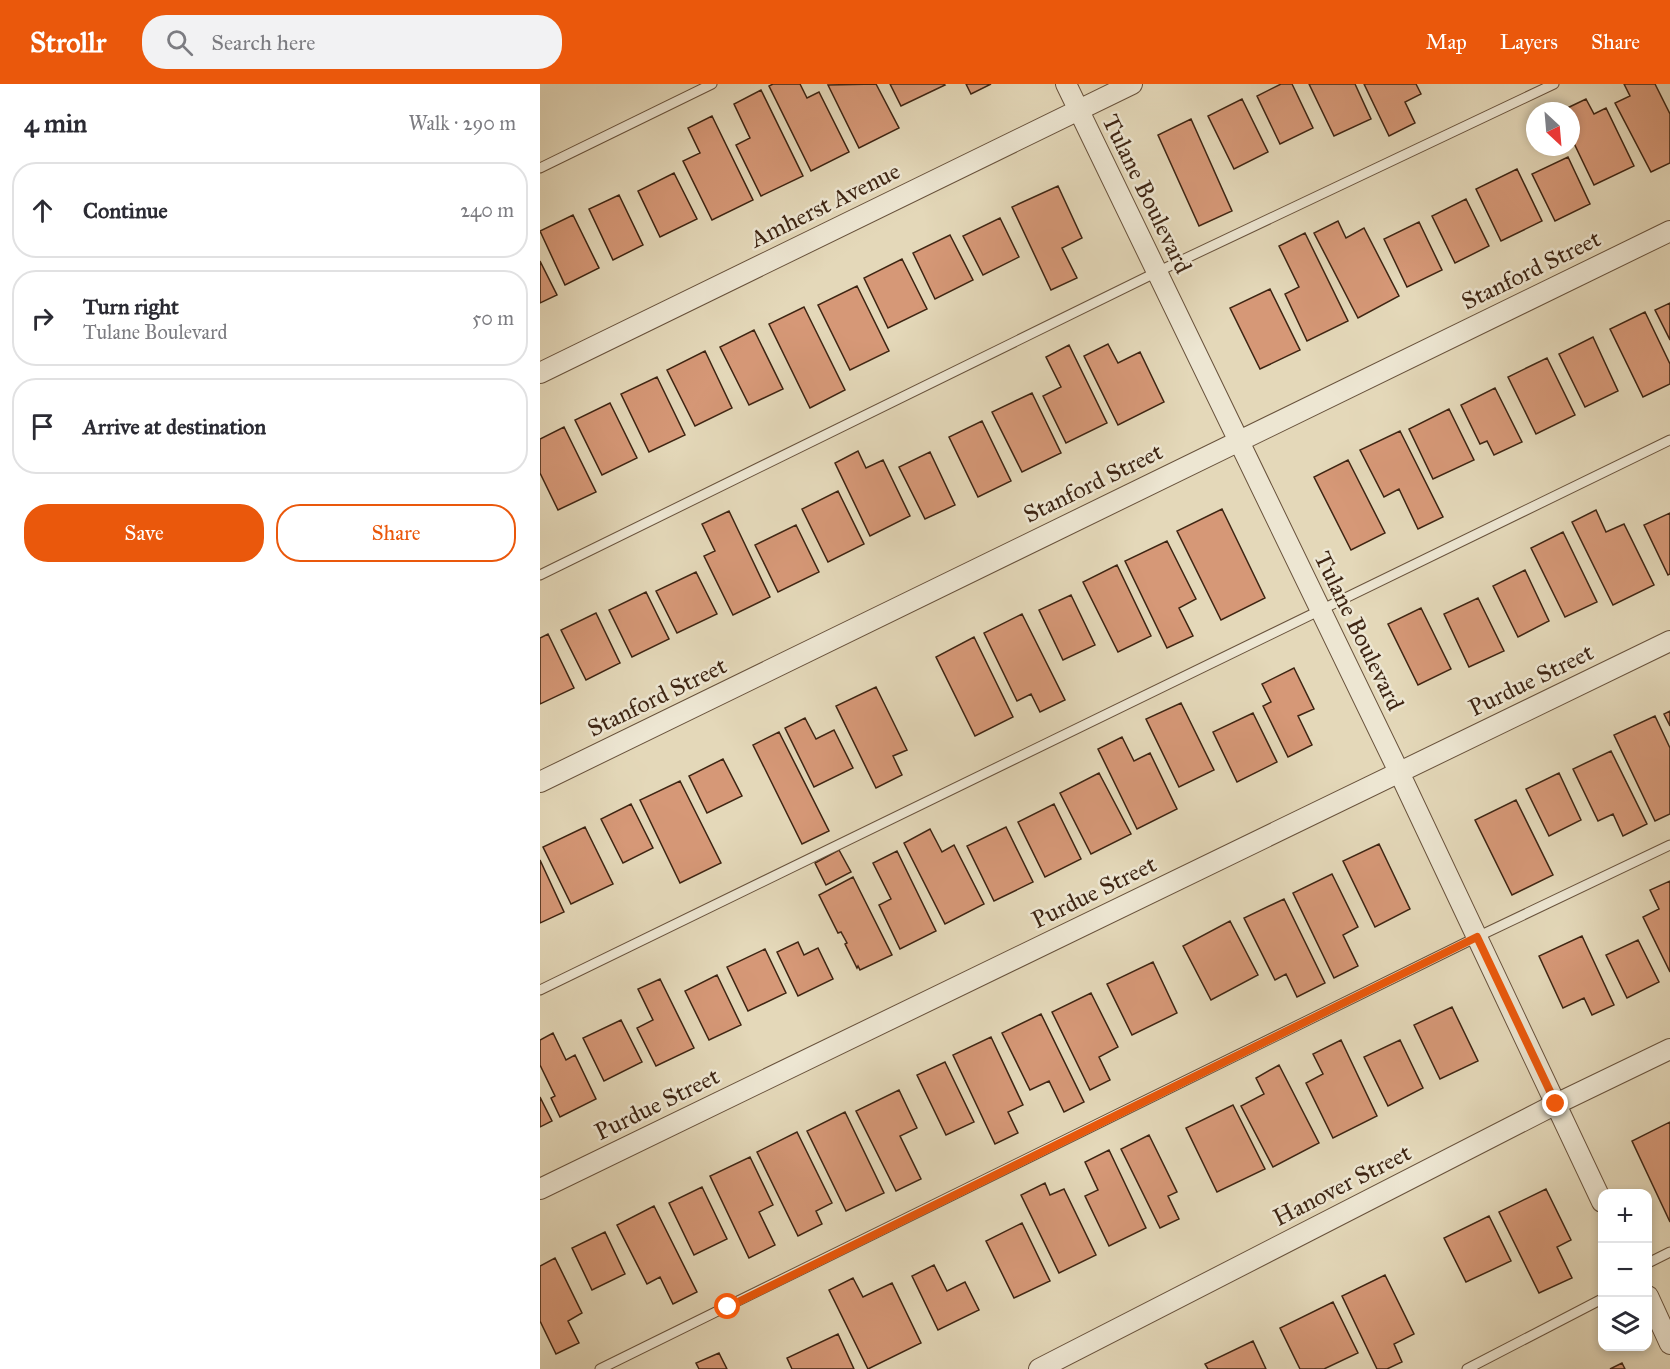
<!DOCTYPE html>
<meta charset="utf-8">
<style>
:root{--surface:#fff;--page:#f2f2f3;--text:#2b2b33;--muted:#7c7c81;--line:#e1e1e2;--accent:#ea580c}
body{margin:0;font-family:"IM FELL Great Primer",serif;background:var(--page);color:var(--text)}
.controls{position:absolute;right:18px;bottom:18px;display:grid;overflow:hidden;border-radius:12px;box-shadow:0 3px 9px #0003}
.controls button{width:54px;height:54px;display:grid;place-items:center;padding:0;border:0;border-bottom:2px solid var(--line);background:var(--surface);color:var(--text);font:30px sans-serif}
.compass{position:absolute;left:986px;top:18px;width:54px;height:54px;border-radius:50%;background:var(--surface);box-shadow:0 3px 9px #0003;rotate:154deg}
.stop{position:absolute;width:18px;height:18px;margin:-14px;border:4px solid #ea580c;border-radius:50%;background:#fff}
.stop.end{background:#ea580c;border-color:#fff;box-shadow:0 2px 6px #0008}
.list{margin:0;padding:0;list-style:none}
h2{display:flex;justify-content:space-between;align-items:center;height:78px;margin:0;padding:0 24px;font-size:26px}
h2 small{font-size:20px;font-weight:400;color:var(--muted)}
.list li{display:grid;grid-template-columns:39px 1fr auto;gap:18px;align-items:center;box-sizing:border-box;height:96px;margin:0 12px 12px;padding:0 12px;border:2px solid var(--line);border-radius:24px}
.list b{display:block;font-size:22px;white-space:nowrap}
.list p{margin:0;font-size:20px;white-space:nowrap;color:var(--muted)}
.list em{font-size:20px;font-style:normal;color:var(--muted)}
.actions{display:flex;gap:12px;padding:18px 24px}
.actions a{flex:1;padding:14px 0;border:2px solid var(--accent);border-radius:24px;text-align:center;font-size:21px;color:var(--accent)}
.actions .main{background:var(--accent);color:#fff}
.icon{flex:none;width:33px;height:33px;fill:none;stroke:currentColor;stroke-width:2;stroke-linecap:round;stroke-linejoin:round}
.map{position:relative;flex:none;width:1130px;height:1285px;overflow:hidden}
header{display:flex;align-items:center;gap:36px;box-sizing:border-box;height:84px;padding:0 30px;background:var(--accent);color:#fff}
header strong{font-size:28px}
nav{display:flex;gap:33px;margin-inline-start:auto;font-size:21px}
.search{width:420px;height:54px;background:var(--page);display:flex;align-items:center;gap:15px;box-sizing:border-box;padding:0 21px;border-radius:24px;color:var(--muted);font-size:22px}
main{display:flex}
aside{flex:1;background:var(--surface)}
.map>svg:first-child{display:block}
</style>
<header>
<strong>Strollr</strong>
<div class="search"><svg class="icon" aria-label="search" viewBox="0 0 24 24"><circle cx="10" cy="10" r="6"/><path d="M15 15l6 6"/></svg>Search here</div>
<nav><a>Map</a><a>Layers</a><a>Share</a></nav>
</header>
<main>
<aside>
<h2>4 min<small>Walk · 290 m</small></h2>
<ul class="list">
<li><svg class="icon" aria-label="ahead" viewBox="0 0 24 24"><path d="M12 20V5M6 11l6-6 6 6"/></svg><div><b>Continue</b></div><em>240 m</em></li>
<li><svg class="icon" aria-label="right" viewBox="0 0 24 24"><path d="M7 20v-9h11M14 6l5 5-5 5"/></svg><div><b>Turn right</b><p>Tulane Boulevard</p></div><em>50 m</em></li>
<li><svg class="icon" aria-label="arrive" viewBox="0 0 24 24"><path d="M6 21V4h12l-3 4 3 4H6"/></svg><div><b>Arrive at destination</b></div></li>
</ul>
<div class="actions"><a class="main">Save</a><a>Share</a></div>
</aside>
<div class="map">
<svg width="1130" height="1285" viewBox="0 0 1130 1285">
<rect width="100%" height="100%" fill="#e4d8b9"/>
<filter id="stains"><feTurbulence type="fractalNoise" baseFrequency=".00333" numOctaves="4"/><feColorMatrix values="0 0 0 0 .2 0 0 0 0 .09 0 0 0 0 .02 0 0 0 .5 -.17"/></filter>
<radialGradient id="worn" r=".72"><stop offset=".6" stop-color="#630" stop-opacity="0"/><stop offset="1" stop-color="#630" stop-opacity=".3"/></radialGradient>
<path fill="#d69877" stroke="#3e2513" stroke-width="1.5" d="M 233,0 L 260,0 L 267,14 L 279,8 L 309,68 L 271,87 L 229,2 Z
M 336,0 L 359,44 L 319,64 L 288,1 Z
M 350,0 L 404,0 L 405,1 L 361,22 Z
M 426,0 L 451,0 L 431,10 Z
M 741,0 L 752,0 L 773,44 L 740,60 L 717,12 Z
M 769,0 L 815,0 L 831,35 L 794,52 Z
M 824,0 L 876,0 L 881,10 L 865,18 L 875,39 L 849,52 Z
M 1084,0 L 1115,0 L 1130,30 L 1130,79 L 1111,88 L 1075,19 L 1090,12 Z
M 221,6 L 263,92 L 221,112 L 196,61 L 210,54 L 194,20 Z
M 702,15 L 728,68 L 694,85 L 668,32 Z
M 1046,15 L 1054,30 L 1066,24 L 1094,82 L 1054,101 L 1031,53 L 1031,27 L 1021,27 Z
M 172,32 L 213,116 L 172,136 L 143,77 L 160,69 L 148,44 Z
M 651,35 L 692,127 L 659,142 L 618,51 Z
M 1028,73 L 1050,120 L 1015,137 L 992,90 Z
M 977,85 L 1002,137 L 961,157 L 936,105 Z
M 134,89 L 157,135 L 120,153 L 98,107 Z
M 518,102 L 542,154 L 522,164 L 537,194 L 511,206 L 472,123 Z
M 79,111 L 103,161 L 73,176 L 49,125 Z
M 926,115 L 949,162 L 915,179 L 892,132 Z
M 33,131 L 59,184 L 25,201 L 0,147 Z
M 460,134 L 479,173 L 443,191 L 423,152 Z
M 798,137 L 806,154 L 824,144 L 859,212 L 818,234 L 774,149 Z
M 879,138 L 902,186 L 867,203 L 844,155 Z
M 765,149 L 808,237 L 767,257 L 745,210 L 759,203 L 739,162 Z
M 410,151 L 433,196 L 395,215 L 373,169 Z
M 362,175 L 387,225 L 348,244 L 324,194 Z
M 0,177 L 17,211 L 0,219 Z
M 317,202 L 349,267 L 310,286 L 278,221 Z
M 730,205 L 760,266 L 720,285 L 690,224 Z
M 1130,219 L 1130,256 L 1115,226 Z
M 264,223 L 305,306 L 270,324 L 229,240 Z
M 1105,228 L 1130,280 L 1130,300 L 1103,313 L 1070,245 Z
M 214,246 L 243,305 L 209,321 L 180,263 Z
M 1053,253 L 1078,307 L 1045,323 L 1019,270 Z
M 568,260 L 578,279 L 600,268 L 624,318 L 578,341 L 544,272 Z
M 529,261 L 567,339 L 526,359 L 503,312 L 521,303 L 506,273 Z
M 165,267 L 192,324 L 155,342 L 127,286 Z
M 1007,274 L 1035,331 L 996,350 L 968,293 Z
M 117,293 L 145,351 L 109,368 L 81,310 Z
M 955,304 L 982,358 L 954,371 L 947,357 L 940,360 L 921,321 Z
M 492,309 L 521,369 L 482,388 L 452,328 Z
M 70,319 L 97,374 L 62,391 L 35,336 Z
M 909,325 L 934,376 L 893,395 L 869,345 Z
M 442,337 L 471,397 L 438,413 L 409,353 Z
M 24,343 L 56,408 L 18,426 L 0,389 L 0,355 Z
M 860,347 L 903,433 L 878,445 L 859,405 L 844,413 L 820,366 Z
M 318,367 L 326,384 L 343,376 L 370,432 L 330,452 L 295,379 Z
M 390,368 L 415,421 L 385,435 L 359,383 Z
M 808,376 L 845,449 L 811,466 L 774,393 Z
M 298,407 L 324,460 L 288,478 L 262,425 Z
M 682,425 L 725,514 L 681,536 L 637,447 Z
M 1056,426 L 1066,448 L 1084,440 L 1114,501 L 1073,521 L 1032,438 Z
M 189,427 L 230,513 L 193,531 L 164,472 L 175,467 L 162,440 Z
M 1130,429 L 1130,490 L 1128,491 L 1104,441 Z
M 256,441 L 279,488 L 238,508 L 215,461 Z
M 1023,448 L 1057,518 L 1025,533 L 991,464 Z
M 627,457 L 656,515 L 639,524 L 653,552 L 627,564 L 585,477 Z
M 577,481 L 611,552 L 578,568 L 543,498 Z
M 985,486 L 1009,537 L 978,553 L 953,502 Z
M 156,488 L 177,530 L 137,549 L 116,507 Z
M 106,508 L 129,555 L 92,573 L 69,526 Z
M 531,511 L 555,561 L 523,576 L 499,526 Z
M 938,514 L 964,567 L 929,583 L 904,530 Z
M 881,524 L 911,585 L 878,601 L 848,540 Z
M 56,529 L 80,579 L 46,596 L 21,546 Z
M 482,530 L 525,616 L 500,628 L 491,610 L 477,617 L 444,549 Z
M 8,550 L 34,604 L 0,620 L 0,554 Z
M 434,553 L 473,633 L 435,652 L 396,573 Z
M 754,584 L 774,625 L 758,632 L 772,661 L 748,673 L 723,622 L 731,618 L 722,600 Z
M 336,603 L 367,666 L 353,672 L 362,691 L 336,704 L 296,622 Z
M 641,619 L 674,686 L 639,703 L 606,635 Z
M 1130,627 L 1130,642 L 1124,630 Z
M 713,629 L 737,678 L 697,698 L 673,648 Z
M 1115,632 L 1130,664 L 1130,730 L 1115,737 L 1074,651 Z
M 265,634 L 276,655 L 294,646 L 313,684 L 274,703 L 245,644 Z
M 239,648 L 289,747 L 262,760 L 213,661 Z
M 582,653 L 594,677 L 610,669 L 637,725 L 597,745 L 558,665 Z
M 1071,667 L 1107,740 L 1083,752 L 1073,730 L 1058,737 L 1033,685 Z
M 183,675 L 202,712 L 167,729 L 149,692 Z
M 559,689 L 591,750 L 551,770 L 520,709 Z
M 1019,689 L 1041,736 L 1009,752 L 986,705 Z
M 140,697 L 181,779 L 140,799 L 100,716 Z
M 976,716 L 1013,791 L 972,811 L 935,736 Z
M 91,720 L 113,764 L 83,779 L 61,735 Z
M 514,720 L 541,775 L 505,793 L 478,738 Z
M 45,743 L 73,800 L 31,820 L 3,763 Z
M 466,743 L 493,798 L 454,817 L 427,762 Z
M 390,745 L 402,768 L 414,761 L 444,820 L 405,840 L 364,759 Z
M 839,760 L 870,825 L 835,843 L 803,777 Z
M 299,766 L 311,788 L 286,801 L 275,779 Z
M 357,767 L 396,847 L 360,865 L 339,821 L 351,815 L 333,779 Z
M 0,776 L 24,828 L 0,839 Z
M 792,790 L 818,843 L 803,851 L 818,882 L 794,894 L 753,809 Z
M 313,793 L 352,871 L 320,886 L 318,882 L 317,884 L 305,860 L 307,859 L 301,848 L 298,849 L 279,811 Z
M 1130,797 L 1130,888 L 1103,833 L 1119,825 L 1110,806 Z
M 744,815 L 785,899 L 757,913 L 746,890 L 735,896 L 704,834 Z
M 690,837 L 718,891 L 671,916 L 643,862 Z
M 1042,852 L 1074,921 L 1052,931 L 1044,914 L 1023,924 L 999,872 Z
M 1098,856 L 1119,898 L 1087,914 L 1066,871 Z
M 258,858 L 264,871 L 278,864 L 293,895 L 258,912 L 237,868 Z
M 225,865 L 246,909 L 208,927 L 187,883 Z
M 613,878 L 637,929 L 592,951 L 567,900 Z
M 177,891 L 201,941 L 169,956 L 145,907 Z
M 120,895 L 154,964 L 116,982 L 97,944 L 113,936 L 98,905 Z
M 551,909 L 578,963 L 559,973 L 570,996 L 550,1006 L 512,928 Z
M 912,923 L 938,977 L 900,995 L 874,941 Z
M 501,930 L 544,1018 L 524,1028 L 509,997 L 490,1006 L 462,949 Z
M 81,936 L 102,978 L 64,997 L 43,954 Z
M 13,949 L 26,976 L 35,971 L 56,1015 L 20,1033 L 11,1014 L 15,1012 L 0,981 L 0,956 Z
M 451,953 L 483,1021 L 468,1028 L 478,1049 L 455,1060 L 413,971 Z
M 801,956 L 837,1032 L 793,1054 L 766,999 L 783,990 L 773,970 Z
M 860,956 L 883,1004 L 848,1022 L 824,973 Z
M 405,978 L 434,1038 L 406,1051 L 377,991 Z
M 739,981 L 779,1059 L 733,1083 L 701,1022 L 724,1010 L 716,994 Z
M 359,1006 L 377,1044 L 360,1052 L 381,1095 L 356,1107 L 316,1027 Z
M 0,1013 L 12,1037 L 0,1043 Z
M 693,1021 L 725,1085 L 677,1108 L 646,1044 Z
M 305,1028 L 344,1109 L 306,1127 L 267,1047 Z
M 1130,1038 L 1130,1138 L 1092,1057 Z
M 257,1048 L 292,1119 L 276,1127 L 282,1140 L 258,1152 L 217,1068 Z
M 609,1051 L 637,1108 L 628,1112 L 639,1135 L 620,1144 L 581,1065 Z
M 569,1066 L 606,1144 L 569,1162 L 545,1112 L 558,1106 L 545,1078 Z
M 210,1073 L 233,1121 L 219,1128 L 235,1161 L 209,1174 L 170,1092 Z
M 505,1099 L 510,1111 L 524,1105 L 556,1171 L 519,1189 L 481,1111 Z
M 162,1103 L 187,1155 L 154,1171 L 129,1119 Z
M 1006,1105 L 1031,1156 L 1017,1163 L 1032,1194 L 999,1209 L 959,1128 Z
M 114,1122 L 157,1208 L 133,1220 L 120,1193 L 107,1200 L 77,1141 Z
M 949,1132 L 971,1177 L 926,1198 L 904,1154 Z
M 482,1139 L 510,1197 L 474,1214 L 446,1157 Z
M 65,1148 L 85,1190 L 52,1206 L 32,1164 Z
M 15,1174 L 42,1229 L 28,1237 L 39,1259 L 16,1270 L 0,1237 L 0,1182 Z
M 394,1181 L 407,1207 L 425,1198 L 439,1226 L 398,1246 L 372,1192 Z
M 845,1191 L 874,1250 L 854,1260 L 862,1278 L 847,1285 L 837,1285 L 802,1212 Z
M 313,1194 L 323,1213 L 352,1199 L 381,1259 L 328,1285 L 289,1206 Z
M 793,1218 L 818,1269 L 784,1285 L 760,1285 L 740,1244 Z
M 298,1250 L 314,1285 L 252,1285 L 247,1274 Z
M 713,1257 L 726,1285 L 668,1285 L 665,1280 Z
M 179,1269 L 187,1285 L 159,1285 L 156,1279 Z
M 1082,1279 L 1085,1285 L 1070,1285 Z"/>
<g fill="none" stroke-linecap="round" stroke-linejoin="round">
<g stroke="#68523c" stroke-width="11">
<path id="service" d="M 0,84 L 172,0
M 0,491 L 617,188 L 1014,0
M 0,906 L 1130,356
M 1108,1179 L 1130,1168
M 60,1285 L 937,853 L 1130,761
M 927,1285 L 1062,1215"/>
</g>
<g stroke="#68523c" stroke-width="22">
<path id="minor" d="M 526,0 L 859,688 L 1062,1118
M 0,289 L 592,0
M 0,698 L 1130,147
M 0,1105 L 1130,557
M 1108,1212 L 1130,1260
M 499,1285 L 1016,1020 L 1130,965"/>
</g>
<use href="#service" stroke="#ede6d2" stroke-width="9"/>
<use href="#minor" stroke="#ede6d2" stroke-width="20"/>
</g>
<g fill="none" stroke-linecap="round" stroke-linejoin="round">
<path stroke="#ea580c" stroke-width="8" d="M 188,1223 L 937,853 L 1016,1020"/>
</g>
<g text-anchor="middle" stroke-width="5" stroke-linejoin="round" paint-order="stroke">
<g font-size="24" fill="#3e2513" stroke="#ede6d2">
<text transform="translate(607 110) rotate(64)" y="8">Tulane Boulevard</text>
<text transform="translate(285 121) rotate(-26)" y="8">Amherst Avenue</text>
<text transform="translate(991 186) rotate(-26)" y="8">Stanford Street</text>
<text transform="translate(553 399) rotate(-26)" y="8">Stanford Street</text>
<text transform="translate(819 547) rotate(64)" y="8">Tulane Boulevard</text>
<text transform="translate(991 596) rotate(-26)" y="8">Purdue Street</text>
<text transform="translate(117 613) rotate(-26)" y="8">Stanford Street</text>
<text transform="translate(554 808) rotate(-26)" y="8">Purdue Street</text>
<text transform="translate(117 1020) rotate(-26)" y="8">Purdue Street</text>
<text transform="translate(802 1101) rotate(-27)" y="8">Hanover Street</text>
</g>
</g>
<rect width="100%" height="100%" filter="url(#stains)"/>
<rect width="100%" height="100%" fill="url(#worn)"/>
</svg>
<div class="controls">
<button>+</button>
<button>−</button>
<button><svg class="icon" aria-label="layers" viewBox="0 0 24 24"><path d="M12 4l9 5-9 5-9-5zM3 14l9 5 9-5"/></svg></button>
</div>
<svg class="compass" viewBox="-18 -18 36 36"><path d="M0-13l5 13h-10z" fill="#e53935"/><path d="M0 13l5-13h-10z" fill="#7c7c81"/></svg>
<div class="stop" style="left:188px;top:1223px"></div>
<div class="stop end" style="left:1016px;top:1020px"></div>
</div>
</main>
